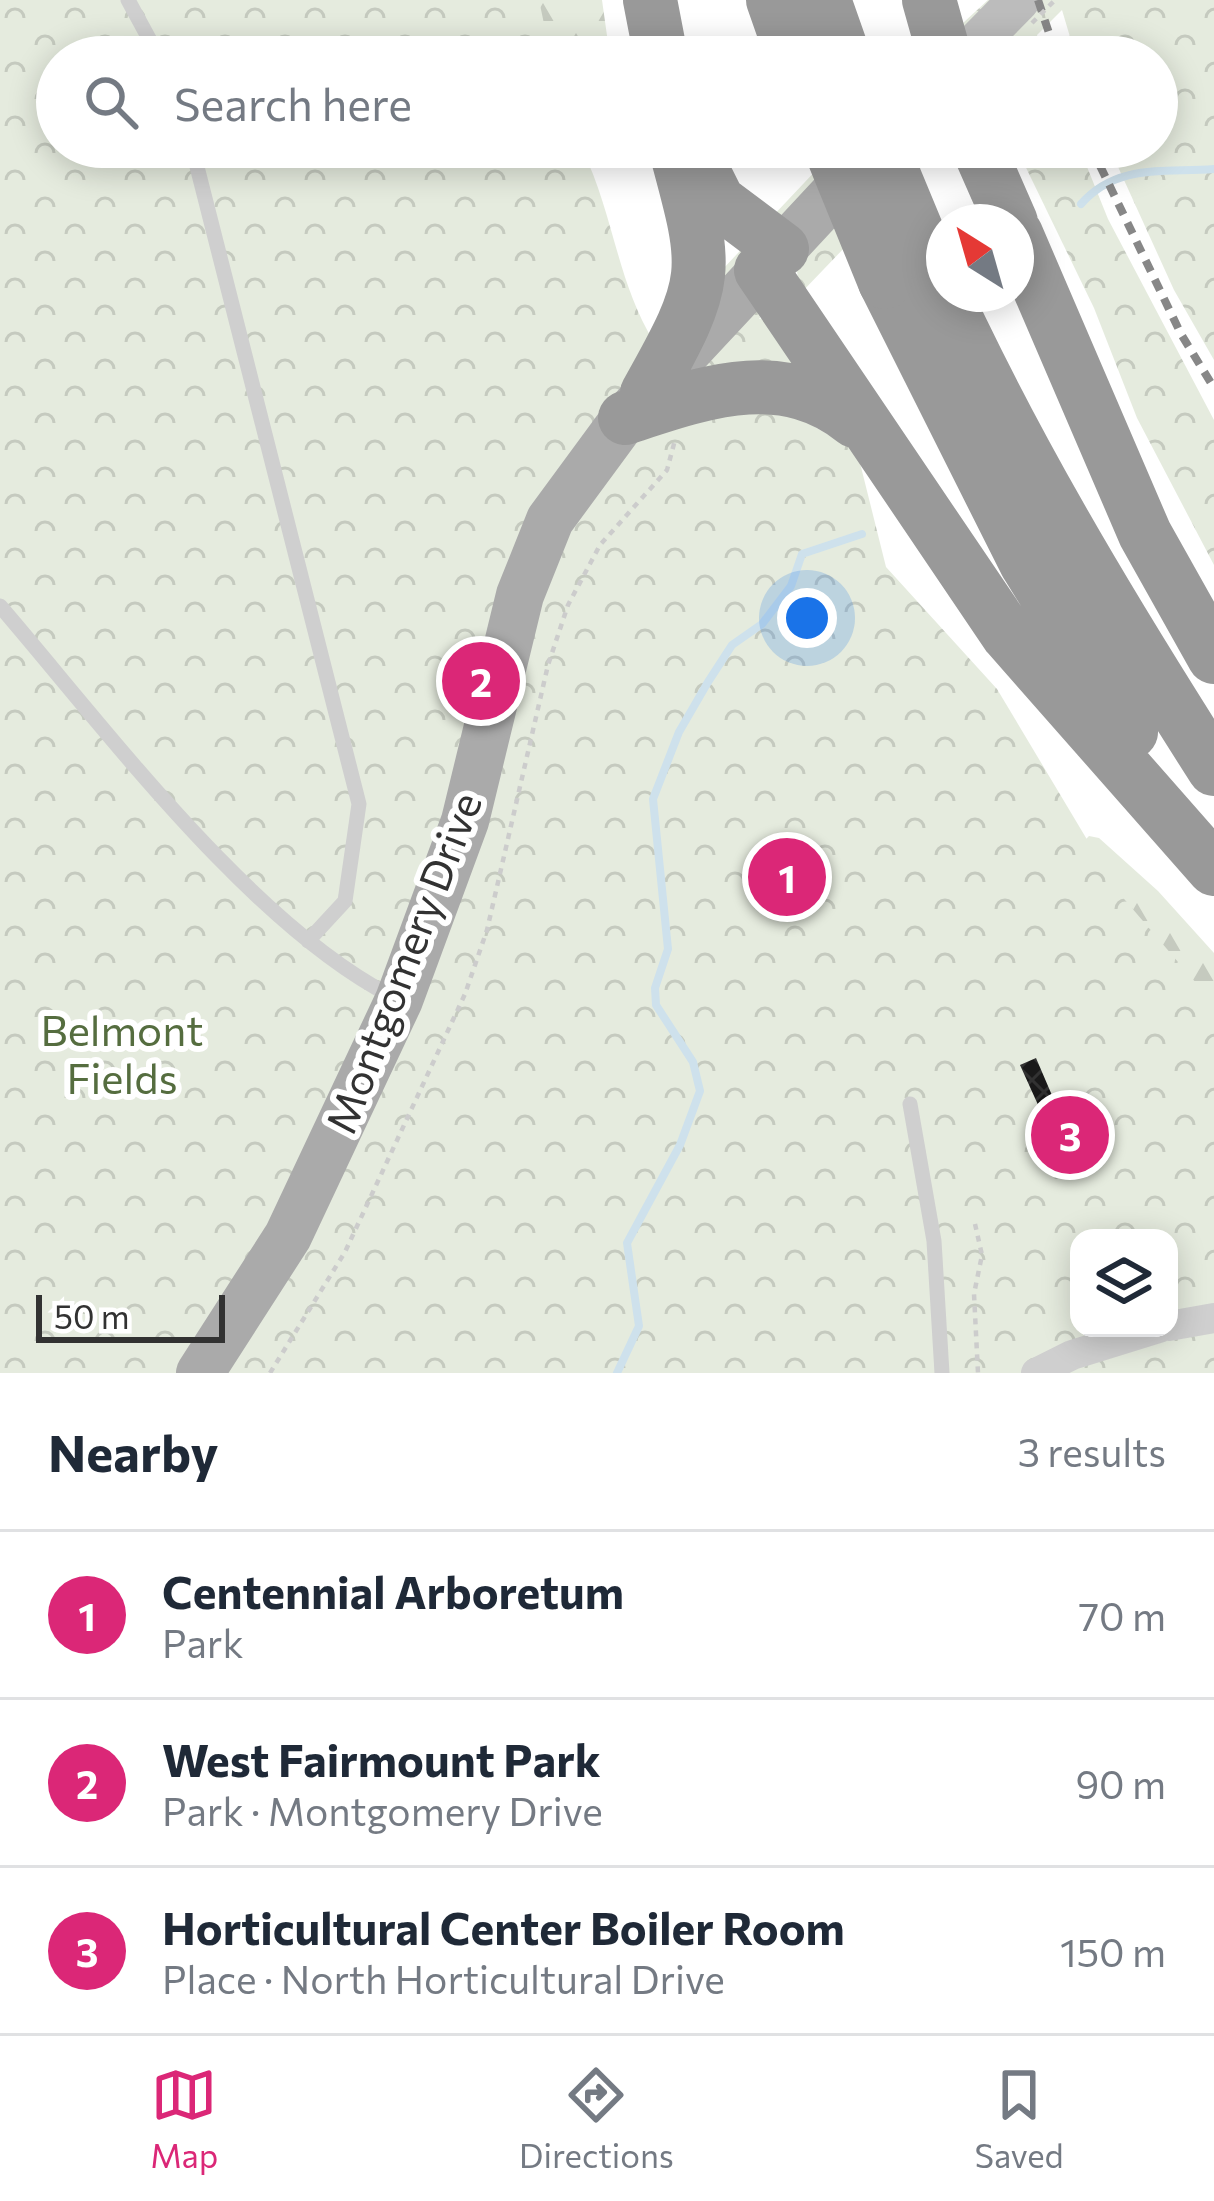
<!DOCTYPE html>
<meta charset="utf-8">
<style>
:root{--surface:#fff;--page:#f2f2f3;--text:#1f2937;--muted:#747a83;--line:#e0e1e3;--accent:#db2777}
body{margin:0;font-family:Commissioner,sans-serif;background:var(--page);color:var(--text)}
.controls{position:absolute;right:36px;bottom:36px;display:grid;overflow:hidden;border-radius:24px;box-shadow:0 6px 30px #0003}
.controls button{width:108px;height:108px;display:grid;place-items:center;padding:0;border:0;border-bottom:3px solid var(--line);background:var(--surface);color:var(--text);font:60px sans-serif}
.compass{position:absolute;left:926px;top:204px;width:108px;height:108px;border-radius:50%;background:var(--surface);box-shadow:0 6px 30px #0003;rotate:323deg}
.scale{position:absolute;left:36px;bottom:30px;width:189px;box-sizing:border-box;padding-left:12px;border:6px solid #323232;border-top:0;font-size:33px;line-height:42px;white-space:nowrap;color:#323232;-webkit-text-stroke:9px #fff;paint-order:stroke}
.you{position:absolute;left:807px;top:618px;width:42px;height:42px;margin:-30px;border:9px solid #fff;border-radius:50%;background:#1a73e8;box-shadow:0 0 0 18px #1a73e833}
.badge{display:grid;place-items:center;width:78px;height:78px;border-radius:50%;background:var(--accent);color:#fff;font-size:39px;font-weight:700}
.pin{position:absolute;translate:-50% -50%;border:6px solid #fff;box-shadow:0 3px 12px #0006}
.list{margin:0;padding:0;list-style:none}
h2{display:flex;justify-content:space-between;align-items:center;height:156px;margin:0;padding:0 48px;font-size:51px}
h2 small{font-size:39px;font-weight:400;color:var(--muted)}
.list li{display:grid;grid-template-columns:78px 1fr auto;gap:36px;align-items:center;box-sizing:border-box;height:168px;padding:0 48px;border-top:3px solid var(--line)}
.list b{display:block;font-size:45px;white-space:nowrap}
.list p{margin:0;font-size:39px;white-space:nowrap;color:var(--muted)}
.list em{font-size:39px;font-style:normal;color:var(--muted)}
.icon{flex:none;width:66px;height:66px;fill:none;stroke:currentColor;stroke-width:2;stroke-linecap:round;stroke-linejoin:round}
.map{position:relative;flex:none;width:1214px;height:1373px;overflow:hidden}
.search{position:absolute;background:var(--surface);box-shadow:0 6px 30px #0003;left:36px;right:36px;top:36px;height:132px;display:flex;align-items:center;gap:30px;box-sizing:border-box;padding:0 42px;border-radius:66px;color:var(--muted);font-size:45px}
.sheet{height:660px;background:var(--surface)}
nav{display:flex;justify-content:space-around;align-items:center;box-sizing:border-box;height:168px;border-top:3px solid var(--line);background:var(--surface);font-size:33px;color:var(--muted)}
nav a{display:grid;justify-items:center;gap:6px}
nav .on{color:var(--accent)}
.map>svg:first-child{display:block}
</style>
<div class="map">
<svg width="1214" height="1373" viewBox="0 0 1214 1373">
<defs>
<pattern id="forest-firs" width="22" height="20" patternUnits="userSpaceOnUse" patternTransform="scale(3)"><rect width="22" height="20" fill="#e5ebde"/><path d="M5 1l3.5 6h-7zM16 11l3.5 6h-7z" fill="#c5cabf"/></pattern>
<pattern id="park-crowns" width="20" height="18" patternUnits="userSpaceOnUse" patternTransform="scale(3)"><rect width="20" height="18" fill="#e5ebde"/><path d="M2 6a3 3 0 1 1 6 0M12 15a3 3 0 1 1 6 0" fill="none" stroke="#c5cabf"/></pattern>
<pattern id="building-cross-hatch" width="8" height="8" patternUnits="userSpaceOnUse" patternTransform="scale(3)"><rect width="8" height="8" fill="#191919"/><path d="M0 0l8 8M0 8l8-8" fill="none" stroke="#323232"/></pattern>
</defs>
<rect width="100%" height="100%" fill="#fff"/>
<path fill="url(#forest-firs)" d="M 205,0 L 602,0 L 610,57 L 228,57 Z
M 1089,836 L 1099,838 L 1158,891 L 1214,953 L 1214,1133 L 1082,843 Z"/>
<path fill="url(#park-crowns)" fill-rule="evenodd" d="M 0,0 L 539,0 L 551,57 L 57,57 L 57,147 L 581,147 C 614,213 616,280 654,342 L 838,147 L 941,147 L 800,294 L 797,271 L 759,319 L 767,317 L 813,380 L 773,403 L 857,451 L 886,567 L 997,689 L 1119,893 L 1214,1004 L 1214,1373 L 0,1373 ZM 1079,1238 L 1169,1238 L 1169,1328 L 1079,1328 Z
M 988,0 L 1214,0 L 1214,360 L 1174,290 L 1109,147 L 1157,147 L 1157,57 L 1076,57 L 1062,10 L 1037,35 L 1043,57 L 926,57 Z
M 1016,147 L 1079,147 L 1108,219 L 1214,420 L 1214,565 L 1137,418 L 1094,308 Z"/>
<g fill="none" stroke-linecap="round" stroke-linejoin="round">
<path stroke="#cee1ec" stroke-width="8" d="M 1081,204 C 1117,163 1165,173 1214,169
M 617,1373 L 639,1326 L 627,1243 L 680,1145 L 700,1091 L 693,1062 L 656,1005 L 655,988 L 668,949 L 653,799 L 679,732 L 708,682 L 732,645 L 762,624 L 791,586 L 802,554 L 862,534"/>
</g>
<path fill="url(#building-cross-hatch)" d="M 1036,1058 L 1054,1100 L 1039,1107 L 1020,1065 Z
M 1080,1117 L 1090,1139 L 1061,1152 L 1051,1131 Z"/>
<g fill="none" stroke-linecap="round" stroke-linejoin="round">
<path stroke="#ccc" stroke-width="4.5" stroke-dasharray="6 6" stroke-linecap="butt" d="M 975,1224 L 982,1255 L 974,1294 L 978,1373
M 270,1373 L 345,1252 L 465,994 L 487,930 L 548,665 L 568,605 L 600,545 L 667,470 L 675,440"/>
<path stroke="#cfcfcf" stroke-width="15" d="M 128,0 L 159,57
M 192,147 L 359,804 L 345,901 L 308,941
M 0,606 C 105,728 250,923 391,996
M 910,1104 L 934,1241 L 942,1373"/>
<path stroke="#cfcfcf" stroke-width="30" d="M 1169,1326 L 1214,1318
M 1036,1373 L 1072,1355 L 1159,1328"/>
<path stroke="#bcbcbc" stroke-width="42" d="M 963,57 L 1019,0"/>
<path stroke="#aaa" stroke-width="48" d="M 200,1373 L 288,1236 L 399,1000 L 465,821 L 520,595 L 550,520 L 625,418 L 868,157"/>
<path stroke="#999" stroke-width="54" d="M 650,0 L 661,57
M 773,0 L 793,57
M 824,0 L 844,57
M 929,0 L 945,57
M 978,147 L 1011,222
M 695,155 L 718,201 L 782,249
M 1016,234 L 1145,534 L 1214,657
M 926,253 C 1006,434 1108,603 1214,769
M 761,270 L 1008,635 L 1214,869
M 885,282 L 1026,563 L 1131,732
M 647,393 C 712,278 709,272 675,147
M 625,418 C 705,392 782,363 855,421"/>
<path stroke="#878787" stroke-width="8" stroke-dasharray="12 9" stroke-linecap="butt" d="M 1038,0 L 1057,57
M 1091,147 L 1181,334 L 1214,388"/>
<path stroke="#ccc" stroke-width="4.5" stroke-dasharray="6 6" stroke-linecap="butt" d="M 1032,23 L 1055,0"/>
<path stroke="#999" stroke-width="54" d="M 830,147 L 885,282
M 882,147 L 926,253"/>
</g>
<g text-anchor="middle" stroke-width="12" stroke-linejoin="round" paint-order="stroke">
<g font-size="42" fill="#323232" stroke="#fff">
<text transform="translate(404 963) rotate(-69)" y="15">Montgomery Drive</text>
</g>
<g font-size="42" fill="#556d3f" stroke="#fff">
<text x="122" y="1046">Belmont<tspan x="122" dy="48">Fields</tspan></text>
</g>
</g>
</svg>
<div class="controls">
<button><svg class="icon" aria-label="layers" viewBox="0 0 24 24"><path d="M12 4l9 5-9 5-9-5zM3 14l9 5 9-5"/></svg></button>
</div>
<svg class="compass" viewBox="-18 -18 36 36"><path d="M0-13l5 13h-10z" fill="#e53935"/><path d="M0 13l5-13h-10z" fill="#747a83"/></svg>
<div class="scale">50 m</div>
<div class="you"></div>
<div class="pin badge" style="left:787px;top:877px">1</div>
<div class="pin badge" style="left:481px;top:681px">2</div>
<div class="pin badge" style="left:1070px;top:1135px">3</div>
<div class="search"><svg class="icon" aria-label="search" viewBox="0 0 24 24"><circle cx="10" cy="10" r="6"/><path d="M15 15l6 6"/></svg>Search here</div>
</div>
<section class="sheet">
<h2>Nearby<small>3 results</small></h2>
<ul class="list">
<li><span class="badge">1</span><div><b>Centennial Arboretum</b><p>Park</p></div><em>70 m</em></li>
<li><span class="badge">2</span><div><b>West Fairmount Park</b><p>Park · Montgomery Drive</p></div><em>90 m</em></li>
<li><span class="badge">3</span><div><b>Horticultural Center Boiler Room</b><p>Place · North Horticultural Drive</p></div><em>150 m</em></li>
</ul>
</section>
<nav>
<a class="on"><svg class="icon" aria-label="map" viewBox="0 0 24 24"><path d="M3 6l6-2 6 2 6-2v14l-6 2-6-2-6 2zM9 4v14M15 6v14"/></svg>Map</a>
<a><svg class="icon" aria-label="directions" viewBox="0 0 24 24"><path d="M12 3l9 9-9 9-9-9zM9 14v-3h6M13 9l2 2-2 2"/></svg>Directions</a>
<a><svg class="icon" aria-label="saved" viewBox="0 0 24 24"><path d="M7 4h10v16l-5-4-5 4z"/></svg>Saved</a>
</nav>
